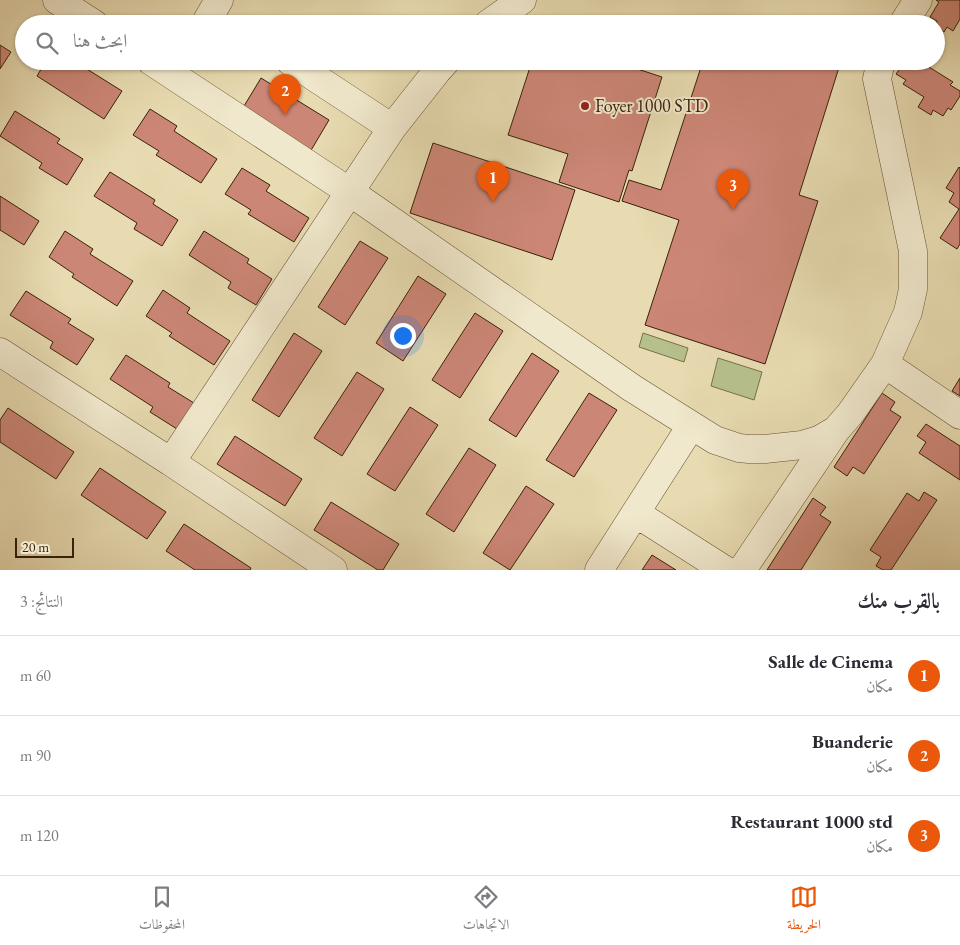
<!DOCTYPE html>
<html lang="ar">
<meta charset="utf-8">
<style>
:root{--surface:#fff;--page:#f2f2f3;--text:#2b2b33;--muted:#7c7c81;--line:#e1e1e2;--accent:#ea580c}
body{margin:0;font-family:"EB Garamond",Amiri,serif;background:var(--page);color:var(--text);direction:rtl}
.scale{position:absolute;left:15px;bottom:12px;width:59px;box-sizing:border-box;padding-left:5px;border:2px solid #3a210a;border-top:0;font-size:14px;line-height:18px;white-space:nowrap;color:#3a210a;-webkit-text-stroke:4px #f0e8cc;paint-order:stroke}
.you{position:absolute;left:402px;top:335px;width:18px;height:18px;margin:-12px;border:4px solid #fff;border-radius:50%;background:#1a73e8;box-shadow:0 0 0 8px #1a73e833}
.badge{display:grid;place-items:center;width:32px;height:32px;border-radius:50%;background:var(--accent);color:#fff;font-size:16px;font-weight:700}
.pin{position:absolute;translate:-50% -41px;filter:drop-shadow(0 1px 2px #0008)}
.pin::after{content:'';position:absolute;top:26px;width:18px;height:15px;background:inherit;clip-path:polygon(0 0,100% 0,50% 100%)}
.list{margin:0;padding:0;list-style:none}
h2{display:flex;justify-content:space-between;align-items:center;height:65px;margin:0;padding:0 20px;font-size:21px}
h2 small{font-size:16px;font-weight:400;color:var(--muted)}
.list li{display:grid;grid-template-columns:32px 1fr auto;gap:15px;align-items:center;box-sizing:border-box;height:80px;padding:0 20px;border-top:1px solid var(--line)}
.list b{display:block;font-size:19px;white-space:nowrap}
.list p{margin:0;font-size:16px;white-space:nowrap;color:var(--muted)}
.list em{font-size:16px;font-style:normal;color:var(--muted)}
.icon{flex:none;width:28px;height:28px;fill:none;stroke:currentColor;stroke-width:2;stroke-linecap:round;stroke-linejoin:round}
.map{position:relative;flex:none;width:960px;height:570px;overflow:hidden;direction:ltr}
.search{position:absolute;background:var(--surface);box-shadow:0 1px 4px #0004;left:15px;right:15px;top:15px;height:55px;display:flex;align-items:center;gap:12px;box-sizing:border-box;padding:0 18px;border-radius:28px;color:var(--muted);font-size:19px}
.sheet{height:305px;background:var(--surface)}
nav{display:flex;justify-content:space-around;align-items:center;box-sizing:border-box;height:70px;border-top:1px solid var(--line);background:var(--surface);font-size:14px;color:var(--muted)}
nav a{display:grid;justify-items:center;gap:2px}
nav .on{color:var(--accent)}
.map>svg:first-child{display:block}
</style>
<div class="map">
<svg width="960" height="570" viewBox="0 0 960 570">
<rect width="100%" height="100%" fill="#e8dbb1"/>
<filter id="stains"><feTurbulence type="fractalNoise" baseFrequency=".004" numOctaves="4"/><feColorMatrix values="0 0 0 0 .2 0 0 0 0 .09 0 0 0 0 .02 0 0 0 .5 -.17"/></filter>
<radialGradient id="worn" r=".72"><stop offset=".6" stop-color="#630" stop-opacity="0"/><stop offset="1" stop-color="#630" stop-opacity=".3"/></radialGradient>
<path fill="#b6c08c" stroke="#78704b" d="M 643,333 L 688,348 L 684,362 L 639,347 Z
M 718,358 L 762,372 L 754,400 L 711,386 Z"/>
<path fill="#cc8676" stroke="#3a210a" d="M 936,0 L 960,0 L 960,19 L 953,31 L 947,27 L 944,32 L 936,28 L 937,21 L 930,17 L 939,2 Z
M 718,16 L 740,24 L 715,24 Z
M 0,45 L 11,52 L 0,69 Z
M 46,61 L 74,61 L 122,91 L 104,119 L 37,76 Z
M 532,61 L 613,61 L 662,77 L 632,171 L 629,170 L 619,202 L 559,182 L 568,154 L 508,135 Z
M 703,61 L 841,61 L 799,195 L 818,201 L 765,364 L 645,325 L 679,220 L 622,201 L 629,180 L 661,190 Z
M 933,61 L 929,67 L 953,82 L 950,85 L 960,91 L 960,96 L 951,110 L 948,108 L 943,116 L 933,110 L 931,115 L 918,107 L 924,97 L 903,84 L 906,80 L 896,74 L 902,66 L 896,61 Z
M 261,78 L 329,120 L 310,152 L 241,111 Z
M 150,109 L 177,126 L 174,131 L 217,159 L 201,183 L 156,155 L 159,151 L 133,135 Z
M 15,111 L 60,139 L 57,143 L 83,159 L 67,185 L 39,168 L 42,163 L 0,136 Z
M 433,143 L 575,190 L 552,260 L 410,213 Z
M 959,167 L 960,168 L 960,244 L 957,249 L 940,238 L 959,209 L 949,202 L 954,193 L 946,188 Z
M 242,168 L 270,185 L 266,191 L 309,218 L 294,242 L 248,214 L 251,210 L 225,194 Z
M 110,172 L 155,200 L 153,204 L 178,220 L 162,246 L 134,229 L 137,223 L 94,196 Z
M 0,196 L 39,221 L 24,245 L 0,230 Z
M 65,231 L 93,249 L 90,254 L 133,281 L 117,306 L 72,277 L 74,274 L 49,257 Z
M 204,231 L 249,259 L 247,263 L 272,279 L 256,305 L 228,288 L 231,282 L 189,255 Z
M 360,241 L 388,258 L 345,325 L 318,307 Z
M 418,276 L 446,294 L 403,361 L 376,343 Z
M 163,290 L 190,308 L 187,313 L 230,341 L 214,365 L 169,336 L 172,333 L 146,316 Z
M 26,291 L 71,319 L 68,323 L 94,339 L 77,365 L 50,348 L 53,342 L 10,315 Z
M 475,313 L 503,331 L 460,398 L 432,380 Z
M 294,333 L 322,351 L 279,417 L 252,400 Z
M 532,353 L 559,371 L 516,437 L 489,420 Z
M 126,355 L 170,383 L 168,387 L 194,403 L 177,429 L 150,412 L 153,407 L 110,379 Z
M 357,372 L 384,389 L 342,456 L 314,438 Z
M 960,378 L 960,396 L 952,391 Z
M 589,393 L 617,410 L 574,477 L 546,460 Z
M 882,393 L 895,402 L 890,410 L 901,417 L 864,474 L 853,467 L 847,476 L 834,467 Z
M 410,407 L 438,425 L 395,491 L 367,474 Z
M 8,408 L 74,452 L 56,479 L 0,442 L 0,420 Z
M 926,424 L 960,446 L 960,480 L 919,453 L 926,442 L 917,436 Z
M 235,436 L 302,479 L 285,506 L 217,464 Z
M 469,448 L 496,465 L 454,532 L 426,514 Z
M 100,468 L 166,512 L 147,539 L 81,495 Z
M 526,486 L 554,504 L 510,570 L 483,553 Z
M 924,492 L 937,500 L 891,570 L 883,570 L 876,566 L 881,557 L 870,550 L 907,493 L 919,501 Z
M 813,498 L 826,507 L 820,515 L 831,522 L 801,570 L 767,570 Z
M 331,502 L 399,544 L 383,570 L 378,570 L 314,530 Z
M 184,524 L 251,568 L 250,570 L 195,570 L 166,551 Z
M 652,555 L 676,570 L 642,570 Z"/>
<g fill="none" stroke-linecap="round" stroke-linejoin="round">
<g stroke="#665034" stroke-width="29">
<path id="minor" d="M 57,0 L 94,24
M 205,24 L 219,0
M 488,24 L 522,0
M 903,24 L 918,0
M 151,61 L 350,192 L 632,388 L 715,440 L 739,448 L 749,449 L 765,449 L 802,445 L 819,440 L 836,430 L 850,414 L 885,364 L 908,312 L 913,289 L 913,251 L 877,79 L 881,61
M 290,61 L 392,128
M 0,352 L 171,462 L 392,128 L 437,71 L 446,61
M 885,364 L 960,415
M 171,462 L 333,570
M 637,514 L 725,570
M 599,570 L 691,426
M 742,570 L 836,430"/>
</g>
<use href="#minor" stroke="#f0e8cc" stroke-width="28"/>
</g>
<circle fill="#8f2418" stroke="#f0e8cc" stroke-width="2" cx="585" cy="106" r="5"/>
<g text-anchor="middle" stroke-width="4" stroke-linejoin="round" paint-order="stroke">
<g font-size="18" fill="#3a210a" stroke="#f0e8cc" text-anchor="start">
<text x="595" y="112">Foyer 1000 STD</text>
</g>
</g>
<rect width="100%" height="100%" filter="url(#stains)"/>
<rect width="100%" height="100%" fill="url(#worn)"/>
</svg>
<div class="scale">20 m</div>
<div class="you"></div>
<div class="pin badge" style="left:493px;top:202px">1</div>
<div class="pin badge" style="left:285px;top:115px">2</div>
<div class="pin badge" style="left:733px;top:210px">3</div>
<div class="search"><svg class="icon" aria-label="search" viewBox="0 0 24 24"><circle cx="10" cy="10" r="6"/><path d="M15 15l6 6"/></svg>ابحث هنا</div>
</div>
<section class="sheet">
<h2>بالقرب منك<small>النتائج: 3</small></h2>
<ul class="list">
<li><span class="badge">1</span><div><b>Salle de Cinema</b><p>مكان</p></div><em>60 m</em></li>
<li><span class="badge">2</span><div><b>Buanderie</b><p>مكان</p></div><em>90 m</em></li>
<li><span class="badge">3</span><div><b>Restaurant 1000 std</b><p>مكان</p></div><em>120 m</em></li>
</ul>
</section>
<nav>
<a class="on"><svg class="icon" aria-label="map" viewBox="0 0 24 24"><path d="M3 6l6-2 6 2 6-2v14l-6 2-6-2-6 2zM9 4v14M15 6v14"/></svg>الخريطة</a>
<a><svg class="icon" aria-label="directions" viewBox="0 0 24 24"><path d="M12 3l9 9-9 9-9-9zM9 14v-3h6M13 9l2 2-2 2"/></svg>الاتجاهات</a>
<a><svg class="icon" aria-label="saved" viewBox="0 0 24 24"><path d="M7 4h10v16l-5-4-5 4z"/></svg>المحفوظات</a>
</nav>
